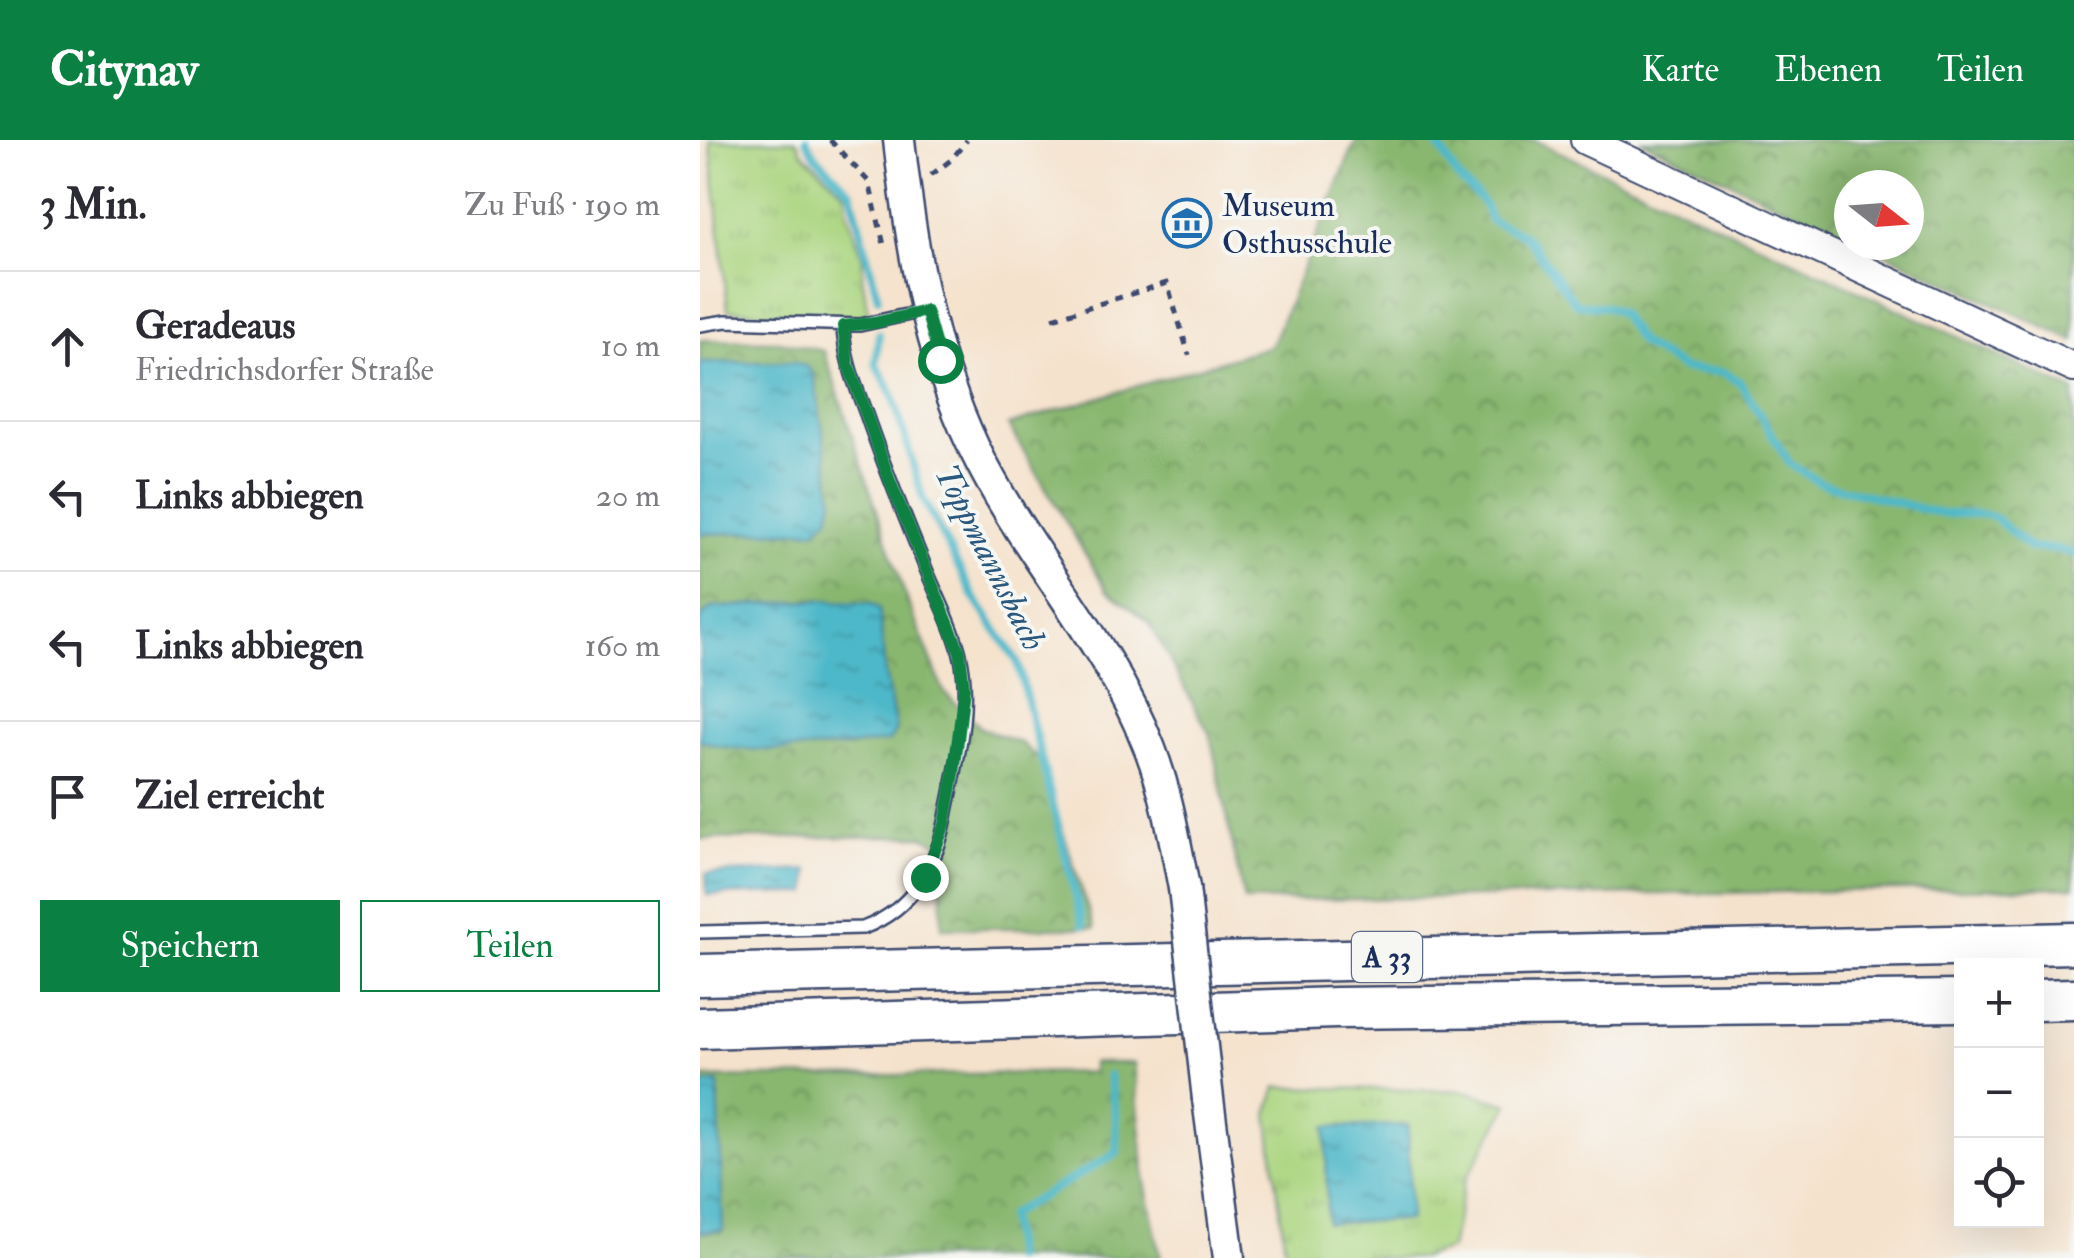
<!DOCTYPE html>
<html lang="de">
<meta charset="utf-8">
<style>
:root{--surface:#fff;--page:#f7f7f7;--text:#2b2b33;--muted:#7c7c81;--line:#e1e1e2;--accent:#0b8043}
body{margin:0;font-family:"IM FELL Double Pica",serif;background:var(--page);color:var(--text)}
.controls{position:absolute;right:30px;bottom:30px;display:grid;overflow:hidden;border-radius:0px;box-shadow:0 10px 40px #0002}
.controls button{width:90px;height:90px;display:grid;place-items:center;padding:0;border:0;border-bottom:2px solid var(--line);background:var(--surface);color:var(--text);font:50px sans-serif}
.compass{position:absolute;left:1134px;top:30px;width:90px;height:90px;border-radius:50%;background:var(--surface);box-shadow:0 10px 40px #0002;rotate:107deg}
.stop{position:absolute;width:30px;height:30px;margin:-22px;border:8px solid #0b8043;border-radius:50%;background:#fff}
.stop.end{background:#0b8043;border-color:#fff;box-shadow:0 2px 10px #0008}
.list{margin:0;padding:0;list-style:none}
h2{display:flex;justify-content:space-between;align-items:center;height:130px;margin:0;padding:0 40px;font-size:42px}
h2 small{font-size:32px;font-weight:400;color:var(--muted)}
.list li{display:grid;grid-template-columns:65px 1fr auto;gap:30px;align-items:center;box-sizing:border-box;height:150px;padding:0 40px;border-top:2px solid var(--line)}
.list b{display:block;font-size:38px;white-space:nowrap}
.list p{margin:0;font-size:32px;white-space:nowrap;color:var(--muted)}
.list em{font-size:32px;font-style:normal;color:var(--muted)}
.actions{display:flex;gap:20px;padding:30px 40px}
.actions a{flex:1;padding:22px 0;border:2px solid var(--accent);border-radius:0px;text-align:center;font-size:35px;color:var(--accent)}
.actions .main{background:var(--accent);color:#fff}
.icon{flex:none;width:55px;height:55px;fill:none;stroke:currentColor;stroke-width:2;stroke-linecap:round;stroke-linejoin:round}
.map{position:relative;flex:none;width:1374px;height:1118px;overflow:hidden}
header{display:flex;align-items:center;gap:60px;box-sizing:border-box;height:140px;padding:0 50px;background:var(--accent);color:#fff}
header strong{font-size:48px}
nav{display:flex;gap:55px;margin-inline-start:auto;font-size:35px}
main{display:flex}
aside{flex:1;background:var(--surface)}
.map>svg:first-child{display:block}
</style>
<header>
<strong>Citynav</strong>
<nav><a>Karte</a><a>Ebenen</a><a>Teilen</a></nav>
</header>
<main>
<aside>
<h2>3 Min.<small>Zu Fuß · 190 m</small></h2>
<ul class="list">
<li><svg class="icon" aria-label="ahead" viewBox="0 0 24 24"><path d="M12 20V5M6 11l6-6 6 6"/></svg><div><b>Geradeaus</b><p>Friedrichsdorfer Straße</p></div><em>10 m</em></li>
<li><svg class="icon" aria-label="left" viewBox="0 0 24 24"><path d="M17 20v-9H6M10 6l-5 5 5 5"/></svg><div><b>Links abbiegen</b></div><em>20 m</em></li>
<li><svg class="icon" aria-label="left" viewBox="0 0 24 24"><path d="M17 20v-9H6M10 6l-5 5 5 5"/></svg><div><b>Links abbiegen</b></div><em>160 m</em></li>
<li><svg class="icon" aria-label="arrive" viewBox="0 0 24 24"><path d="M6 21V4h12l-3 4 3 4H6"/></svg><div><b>Ziel erreicht</b></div></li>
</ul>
<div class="actions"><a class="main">Speichern</a><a>Teilen</a></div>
</aside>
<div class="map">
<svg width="1374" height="1118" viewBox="0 0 1374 1118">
<defs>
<pattern id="grass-tufts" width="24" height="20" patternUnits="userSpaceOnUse" patternTransform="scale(2.5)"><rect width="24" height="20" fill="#acd681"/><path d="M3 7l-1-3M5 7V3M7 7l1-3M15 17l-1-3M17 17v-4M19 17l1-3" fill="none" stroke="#93b872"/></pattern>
<pattern id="forest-crowns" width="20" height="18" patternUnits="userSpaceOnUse" patternTransform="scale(2.5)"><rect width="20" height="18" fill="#89b76f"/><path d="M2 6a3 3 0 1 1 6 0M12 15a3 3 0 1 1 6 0" fill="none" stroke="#6f955e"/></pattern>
<pattern id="water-ripples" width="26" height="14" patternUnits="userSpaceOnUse" patternTransform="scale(2.5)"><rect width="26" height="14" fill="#4db8c9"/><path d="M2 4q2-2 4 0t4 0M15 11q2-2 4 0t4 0" fill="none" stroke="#3f96a6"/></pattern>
</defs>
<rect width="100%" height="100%" fill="#f6f6f2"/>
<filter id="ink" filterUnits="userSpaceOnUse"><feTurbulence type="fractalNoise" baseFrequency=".01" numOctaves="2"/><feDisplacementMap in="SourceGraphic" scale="20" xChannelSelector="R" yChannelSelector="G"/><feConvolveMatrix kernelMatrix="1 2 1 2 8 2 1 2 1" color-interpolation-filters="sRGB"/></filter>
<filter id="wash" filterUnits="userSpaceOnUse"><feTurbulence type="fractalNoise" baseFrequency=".0048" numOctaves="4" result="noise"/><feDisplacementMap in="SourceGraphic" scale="40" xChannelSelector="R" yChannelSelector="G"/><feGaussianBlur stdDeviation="2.25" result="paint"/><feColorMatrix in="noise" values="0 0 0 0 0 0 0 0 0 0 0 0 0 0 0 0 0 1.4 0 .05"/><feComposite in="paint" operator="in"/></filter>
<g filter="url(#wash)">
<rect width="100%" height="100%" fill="#f5e2cc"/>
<path fill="url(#grass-tufts)" stroke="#648270" stroke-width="2.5" d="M 10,0 L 96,0 L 103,13 L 145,53 L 147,71 L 163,119 L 162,137 L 169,174 L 149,178 L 28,170 Z
M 577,947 L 765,951 L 809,964 L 765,1041 L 750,1109 L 721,1118 L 586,1118 L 568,974 Z"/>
<path fill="url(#forest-crowns)" stroke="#527366" stroke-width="2.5" d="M 656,0 L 834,0 L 1374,251 L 1374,747 L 544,761 L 510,595 L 449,482 L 407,450 L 308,285 L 571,206 Z
M 940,0 L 1374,0 L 1374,201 L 1167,105 L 1209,105 L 1209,45 L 1149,45 L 1149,97 Z
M 0,200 L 79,201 L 124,211 L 206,458 L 244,552 L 281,588 L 321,603 L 340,620 L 394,788 L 242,788 L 241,732 L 250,709 L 223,696 L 0,699 L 0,599 C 27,616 118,608 153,607 L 185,533 L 179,469 L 121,460 L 11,468 L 0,480 L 0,394 L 116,390 L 133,358 L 114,236 L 108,228 L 94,222 L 0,223 Z
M 392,923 L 434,923 L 446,1048 L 461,1118 L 0,1118 L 0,1092 L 22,1091 L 17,943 L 0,944 L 0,938 L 392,932 Z"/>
<path fill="url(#water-ripples)" stroke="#347494" stroke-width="2.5" d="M 94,222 L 108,227 L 114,236 L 133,358 L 129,377 L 116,390 L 0,394 L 0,223 Z
M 121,460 L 172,464 L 179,469 L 185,533 L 196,590 L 189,601 C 151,608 30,618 0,599 L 0,479 L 11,468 Z
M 109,730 L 108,753 L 7,755 L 6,734 Z
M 18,943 L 23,1090 L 0,1092 L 0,944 Z
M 708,985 L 710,1080 L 627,1083 L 626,987 Z"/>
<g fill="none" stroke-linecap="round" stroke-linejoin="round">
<path stroke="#4db8c9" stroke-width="8" d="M 106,0 L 116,16 L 151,52 L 178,158
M 733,0 C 745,12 750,29 761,41 C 776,57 783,56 790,80 C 802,87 816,89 827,98 L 876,164 L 908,167 L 920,173 L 940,203 L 983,229 L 1024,232 L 1040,242 L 1090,324 L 1121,343 L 1242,374 L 1282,374 L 1295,378 L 1330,408 L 1357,409 L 1374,414
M 179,194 L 176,224 L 192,253 L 223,359 L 274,457 L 317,521 L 383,785
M 314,1118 L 309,1075 L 417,1013 L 416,975 L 409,935"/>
</g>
</g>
<g filter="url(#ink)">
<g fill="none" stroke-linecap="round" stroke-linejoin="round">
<g stroke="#3c4a6e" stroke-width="16">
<path id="service" d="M 0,185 L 26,181 L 160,185 L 224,171
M 0,792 L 163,788 C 214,769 238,723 247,672 C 257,622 272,565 260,514 C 253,485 237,456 226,429 C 205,378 184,326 166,274 C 155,244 144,218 143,186"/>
</g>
<g stroke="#3c4a6e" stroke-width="32">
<path id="tertiary" d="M 885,0 L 1374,228"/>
</g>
<g stroke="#3c4a6e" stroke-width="35">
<path id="secondary" d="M 199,0 C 211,106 228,211 274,308 C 324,412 408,500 450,609 C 467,653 475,701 484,748
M 508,959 L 529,1118"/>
</g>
<g stroke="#3c4a6e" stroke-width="45">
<path id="motorway" d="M 0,835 L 1374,803
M 1336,860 L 1374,859
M 0,888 L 636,868 L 1262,861"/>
</g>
<path stroke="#3c4a6e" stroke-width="5" stroke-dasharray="8 8" stroke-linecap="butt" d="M 130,0 L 169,42 L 184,105
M 231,35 L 251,20 L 267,0
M 353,178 L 467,143 L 489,215"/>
<use href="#service" stroke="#fff" stroke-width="11"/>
<use href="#tertiary" stroke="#fff" stroke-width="28"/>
<use href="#secondary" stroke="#fff" stroke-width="30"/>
<use href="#motorway" stroke="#fff" stroke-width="40"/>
<g stroke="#3c4a6e" stroke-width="35" stroke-linecap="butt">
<path id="secondary-bridge" d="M 484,748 L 508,959"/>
</g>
<use href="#secondary-bridge" stroke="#fff" stroke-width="30"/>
</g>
</g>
<g fill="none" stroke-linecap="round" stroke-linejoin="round" filter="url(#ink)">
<path stroke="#0b8043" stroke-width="12" d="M 225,737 L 245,684 L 254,634 L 264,548 L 260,512 L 190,341 L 148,224 L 143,186 L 174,183 L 226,171 L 240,220"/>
</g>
<defs>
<g id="museum-ring" transform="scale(2.5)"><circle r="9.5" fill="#f6f6f2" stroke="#1f6fb2" stroke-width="1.5"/><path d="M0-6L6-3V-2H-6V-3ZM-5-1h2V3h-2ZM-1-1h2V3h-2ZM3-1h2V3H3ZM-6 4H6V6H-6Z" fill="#1f6fb2"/></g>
</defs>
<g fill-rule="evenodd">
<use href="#museum-ring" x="487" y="83"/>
</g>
<g text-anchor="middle" stroke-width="8" stroke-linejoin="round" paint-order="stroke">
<rect fill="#f6f6f2" stroke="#5d6b8a" stroke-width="2.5" x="652" y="792" width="70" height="50" rx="8"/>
<g font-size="30" font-weight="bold" fill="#1b2f5e">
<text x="687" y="827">A 33</text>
</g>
<g font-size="32" fill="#1b2f5e" stroke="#f6f6f2" text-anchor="start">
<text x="522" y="76">Museum<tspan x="522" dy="37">Osthusschule</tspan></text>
</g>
<g font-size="35" font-style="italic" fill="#2a587e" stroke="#f6f6f2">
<text transform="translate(291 417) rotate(63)" y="12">Toppmannsbach</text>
</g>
</g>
</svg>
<div class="controls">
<button>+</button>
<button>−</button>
<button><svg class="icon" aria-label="locate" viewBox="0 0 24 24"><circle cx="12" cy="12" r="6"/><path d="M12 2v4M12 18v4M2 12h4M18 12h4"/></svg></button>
</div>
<svg class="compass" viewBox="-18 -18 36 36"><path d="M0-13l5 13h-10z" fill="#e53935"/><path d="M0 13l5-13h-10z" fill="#7c7c81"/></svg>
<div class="stop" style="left:240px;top:220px"></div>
<div class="stop end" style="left:225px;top:737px"></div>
</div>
</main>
